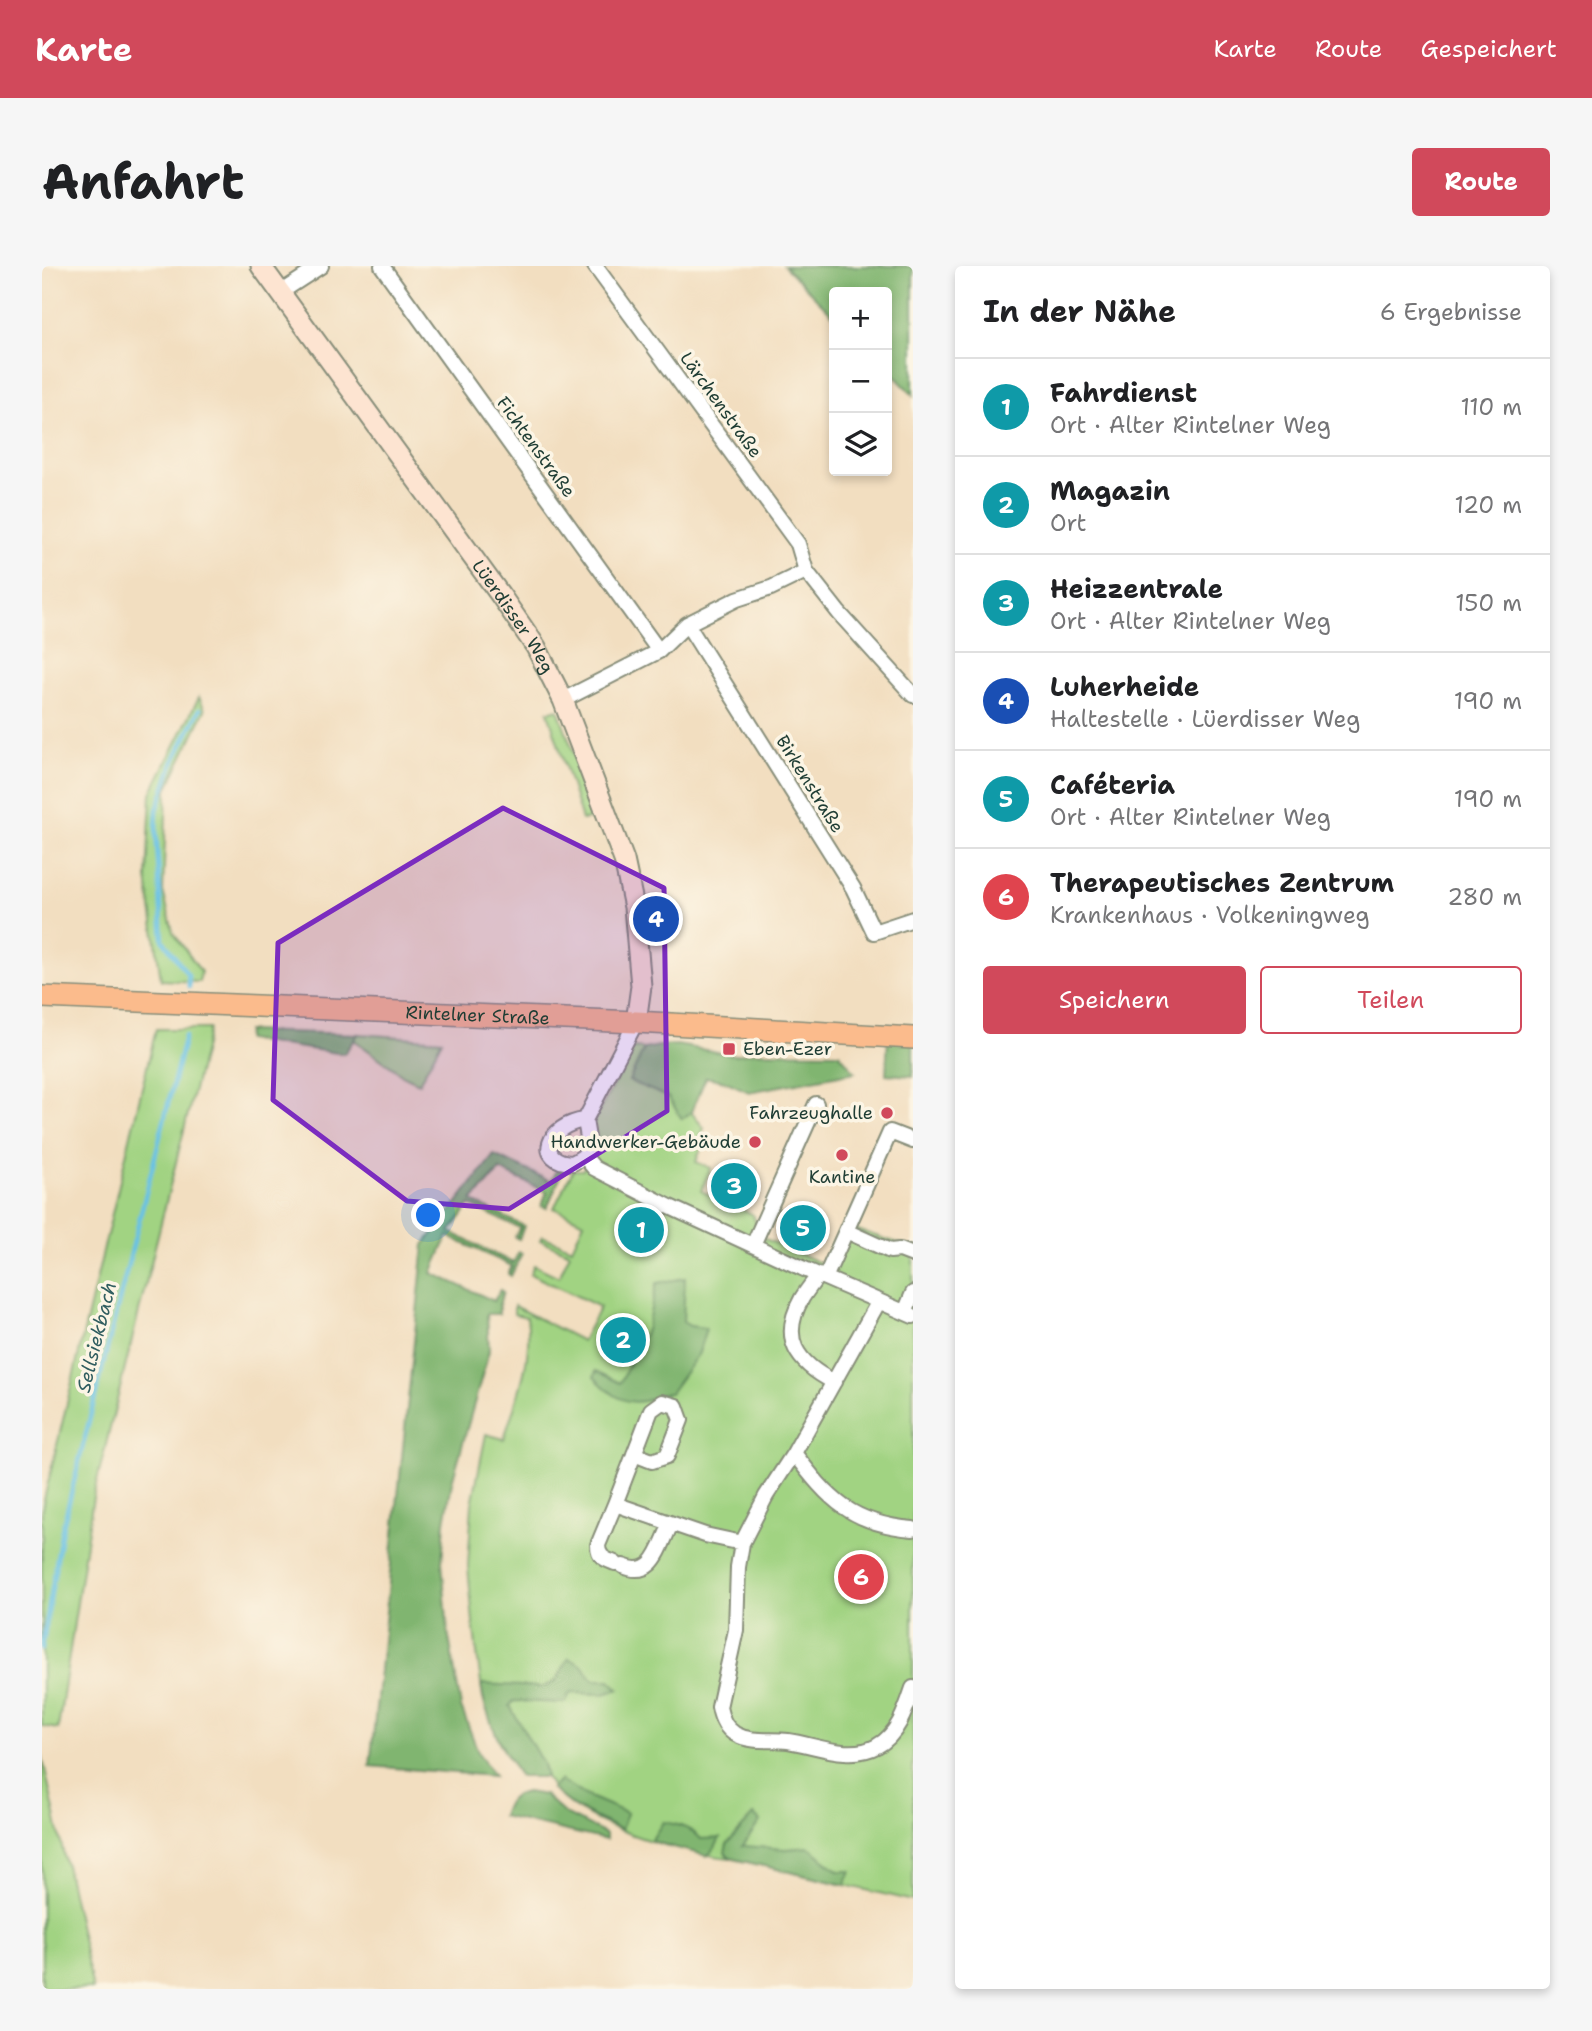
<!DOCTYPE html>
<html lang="de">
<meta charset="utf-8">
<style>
:root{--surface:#fff;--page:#f6f6f6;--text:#202124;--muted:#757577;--line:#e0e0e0;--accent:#d1495b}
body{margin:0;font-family:"Shantell Sans",sans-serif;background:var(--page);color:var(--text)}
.controls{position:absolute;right:21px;top:21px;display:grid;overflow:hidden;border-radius:7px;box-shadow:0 4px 10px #0003}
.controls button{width:63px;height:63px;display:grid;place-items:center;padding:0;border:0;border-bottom:2px solid var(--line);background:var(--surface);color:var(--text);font:35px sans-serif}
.you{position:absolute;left:387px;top:950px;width:24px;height:24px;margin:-18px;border:5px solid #fff;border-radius:50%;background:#1a73e8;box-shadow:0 0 0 10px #1a73e833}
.badge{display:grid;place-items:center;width:46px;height:46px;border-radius:50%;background:var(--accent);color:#fff;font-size:23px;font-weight:700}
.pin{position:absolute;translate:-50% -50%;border:4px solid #fff;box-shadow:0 2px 7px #0006}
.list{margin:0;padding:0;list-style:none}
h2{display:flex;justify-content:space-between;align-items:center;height:91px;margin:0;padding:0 28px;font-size:30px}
h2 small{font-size:23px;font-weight:400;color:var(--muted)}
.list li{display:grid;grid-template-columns:46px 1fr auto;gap:21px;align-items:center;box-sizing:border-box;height:98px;padding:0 28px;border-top:2px solid var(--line)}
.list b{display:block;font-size:26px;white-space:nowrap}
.list p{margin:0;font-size:23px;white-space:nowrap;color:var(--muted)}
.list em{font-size:23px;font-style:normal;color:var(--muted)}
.actions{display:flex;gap:14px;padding:21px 28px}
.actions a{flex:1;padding:16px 0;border:2px solid var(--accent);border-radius:7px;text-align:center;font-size:24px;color:var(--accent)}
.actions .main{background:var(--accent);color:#fff}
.icon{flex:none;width:38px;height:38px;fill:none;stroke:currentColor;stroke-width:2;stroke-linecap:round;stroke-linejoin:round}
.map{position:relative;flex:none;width:871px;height:1723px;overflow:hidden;border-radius:7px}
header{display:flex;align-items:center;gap:42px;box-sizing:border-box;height:98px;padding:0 35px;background:var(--accent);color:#fff}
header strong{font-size:33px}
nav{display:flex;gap:38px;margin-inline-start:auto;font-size:24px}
.intro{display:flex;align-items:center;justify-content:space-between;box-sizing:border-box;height:168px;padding:0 42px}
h1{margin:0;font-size:49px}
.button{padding:18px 32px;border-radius:7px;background:var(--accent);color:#fff;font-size:24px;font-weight:700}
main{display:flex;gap:42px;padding:0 42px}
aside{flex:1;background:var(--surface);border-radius:7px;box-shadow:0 4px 10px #0003}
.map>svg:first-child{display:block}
</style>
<header>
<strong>Karte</strong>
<nav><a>Karte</a><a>Route</a><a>Gespeichert</a></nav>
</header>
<div class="intro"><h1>Anfahrt</h1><a class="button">Route</a></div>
<main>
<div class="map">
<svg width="871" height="1723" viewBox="0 0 871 1723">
<rect width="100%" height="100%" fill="#fcf5e5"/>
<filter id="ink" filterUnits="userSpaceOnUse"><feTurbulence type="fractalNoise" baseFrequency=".0143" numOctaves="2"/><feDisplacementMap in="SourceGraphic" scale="14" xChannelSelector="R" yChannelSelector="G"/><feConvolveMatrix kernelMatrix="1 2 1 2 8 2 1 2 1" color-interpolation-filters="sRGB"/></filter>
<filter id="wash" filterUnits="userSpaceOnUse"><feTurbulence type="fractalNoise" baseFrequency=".00686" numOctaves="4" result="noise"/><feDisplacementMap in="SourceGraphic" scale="28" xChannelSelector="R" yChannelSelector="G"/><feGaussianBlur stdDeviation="1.57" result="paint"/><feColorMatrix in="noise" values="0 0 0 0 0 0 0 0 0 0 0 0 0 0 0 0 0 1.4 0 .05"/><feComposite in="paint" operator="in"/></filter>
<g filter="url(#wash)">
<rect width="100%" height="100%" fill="#f2dec0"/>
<path fill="#a1d382" stroke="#60885b" stroke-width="2" d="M 157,431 L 163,444 L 125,523 L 121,625 L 131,666 L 159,706 L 157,716 L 119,714 L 105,612 L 109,527 Z
M 516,443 L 555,552 L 540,554 L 506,446 Z
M 114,763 L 167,763 L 51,1231 L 16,1463 L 0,1460 L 0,1242 Z
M 316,768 L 400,774 L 377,817 L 362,810 L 312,774 Z
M 591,782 L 602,783 L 664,811 L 649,846 L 662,862 L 657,875 L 660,880 L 654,896 L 669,902 L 659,925 L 710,948 L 721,972 L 792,1003 L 812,963 L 871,982 L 871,1635 L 688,1592 C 641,1588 524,1557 504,1511 L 478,1511 L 458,1478 L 441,1433 L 431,1357 L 426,1300 L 430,1238 L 444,1168 L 462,1173 C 475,1131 491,1095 485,1051 L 472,1048 L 472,1040 L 540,1075 L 558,1041 L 488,1008 L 492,999 L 517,1011 L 528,987 L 498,974 L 500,970 L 530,982 L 542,956 L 512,942 L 531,904 L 541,904 L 550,882 L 550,858 Z
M 0,1489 L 51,1723 L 0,1723 Z"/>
<path fill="#80b570" stroke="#507952" stroke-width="2" d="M 742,0 L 871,0 L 871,129 L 845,102 L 845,26 L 792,26 L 792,50 Z
M 205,765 L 316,768 L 302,788 L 204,774 Z
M 846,771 L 871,773 L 871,810 L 844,808 Z
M 635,779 L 692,789 L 714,786 L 797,787 L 813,806 L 707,826 L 683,815 L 664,811 L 649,846 L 640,853 L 626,831 L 587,815 L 602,783 L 617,780 Z
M 452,889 L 509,915 L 516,902 L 521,904 L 505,942 L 499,940 L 505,926 L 458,904 L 430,935 L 482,960 L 477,973 L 473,971 L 478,962 L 428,939 L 408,966 L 471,997 L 477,986 L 480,987 L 469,1010 L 466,1008 L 470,1000 L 406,970 L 390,1007 L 452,1035 L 458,1024 L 461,1026 L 457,1039 L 457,1048 L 445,1048 L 447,1085 L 410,1216 L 403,1256 L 400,1296 L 406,1366 L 419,1441 L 437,1488 L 452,1510 L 328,1500 L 382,979 Z
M 643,1012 L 641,1056 L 648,1060 L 664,1062 L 657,1087 L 628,1127 C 618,1127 611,1134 601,1135 C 579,1139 566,1125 552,1111 L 554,1105 L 578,1117 L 604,1064 L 615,1017 Z
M 527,1392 L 541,1400 L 551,1414 L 568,1414 L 577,1423 L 562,1428 L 528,1427 L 523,1437 L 471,1435 L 468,1440 L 501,1498 L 504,1511 L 478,1511 C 460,1482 443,1452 439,1418 L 502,1421 L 514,1415 Z
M 518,1514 L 545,1530 L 585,1547 L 579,1564 L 532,1541 L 509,1523 Z
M 485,1526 L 502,1529 L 523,1548 L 564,1568 L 564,1574 L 460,1550 C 465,1535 468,1529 485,1526 Z
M 712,1549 L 718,1555 L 701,1580 L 743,1583 L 767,1581 L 796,1605 L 809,1605 L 803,1619 L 688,1592 L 683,1587 L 685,1578 Z
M 621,1556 C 635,1558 650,1562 659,1573 L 678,1572 L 673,1582 L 665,1590 L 609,1575 Z"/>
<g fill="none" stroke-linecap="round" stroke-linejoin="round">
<path stroke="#68c1e5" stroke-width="4.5" d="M 147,721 L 146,709 L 121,674 L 114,564 L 115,544 L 133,492 L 158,443
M 0,1382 L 19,1268 L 143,770"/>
</g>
</g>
<g filter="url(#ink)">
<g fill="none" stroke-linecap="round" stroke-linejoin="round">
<g stroke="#888e7a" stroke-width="18">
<path id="street" d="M 340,0 L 617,385
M 553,0 L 756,278 L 764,305 L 797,347 L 871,429
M 239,26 L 279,0
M 645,358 L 811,622 L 832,666 L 871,653
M 521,434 L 617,385 L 645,358 L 695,333 L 729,322 L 764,305
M 543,854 C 505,859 492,896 531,897 L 542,890 L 547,878 L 543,854 L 594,756
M 542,890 L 552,902 L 628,941 L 760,1002 L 871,1050
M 804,965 L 848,866 L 871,875
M 711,979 L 774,838
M 776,1009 C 771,1017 765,1024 760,1032 C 737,1073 755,1097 792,1116
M 783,1012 L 804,965 L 848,985 L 858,984 L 871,989
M 837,1035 L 752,1187 L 724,1230 L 700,1277 L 696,1301 L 694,1364 L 677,1441 C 679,1452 683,1462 693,1468 C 709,1477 728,1473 746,1475 C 774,1479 808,1495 835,1480 C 856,1469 864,1443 871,1422
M 863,1046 L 871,1027
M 752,1187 C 787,1234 810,1258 871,1263
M 592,1188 L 610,1195 L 625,1190 L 639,1154 L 634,1140 L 620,1136 L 609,1144 L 573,1238 L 663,1269 L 700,1277
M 573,1238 L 556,1279 C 556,1291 563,1293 573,1297
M 581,1300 C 612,1313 617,1282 629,1258"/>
</g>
<g stroke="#888e7a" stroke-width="23">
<g id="secondary">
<path id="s1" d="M 219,0 L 459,330 L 494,381 L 521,434 L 582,594 L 592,641 L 599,720 L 594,756"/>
</g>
</g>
<g stroke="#888e7a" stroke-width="24">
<g id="primary">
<path id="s2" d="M 0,731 L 594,756 L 871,772"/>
</g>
</g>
<use href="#street" stroke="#fff" stroke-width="14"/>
<use href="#secondary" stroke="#fde4d1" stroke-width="19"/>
<use href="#primary" stroke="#fbbb8c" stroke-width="21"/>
</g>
</g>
<path fill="#7b2cbf" fill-opacity="0.2" stroke="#7b2cbf" stroke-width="5" stroke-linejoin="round" d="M 461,542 L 622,622 L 625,845 L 467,943 L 365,935 L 231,834 L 236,677 Z"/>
<g fill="#d1495b" stroke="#fcf5e5" stroke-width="2.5">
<rect x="680" y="776" width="14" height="14" rx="3.5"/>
<circle cx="845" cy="847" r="7"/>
<circle cx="713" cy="876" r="7"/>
<circle cx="800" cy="889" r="7"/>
</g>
<g text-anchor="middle" stroke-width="7" stroke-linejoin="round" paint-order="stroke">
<g font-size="18" fill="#1f3d34" stroke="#fcf5e5">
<text transform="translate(679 139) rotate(54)" y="6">Lärchenstraße</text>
<text transform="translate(494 181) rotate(54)" y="6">Fichtenstraße</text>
<text dy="6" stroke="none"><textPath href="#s1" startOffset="432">Lüerdisser Weg</textPath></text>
<text transform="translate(768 518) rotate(58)" y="6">Birkenstraße</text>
<text dy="6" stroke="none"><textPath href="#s2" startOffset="436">Rintelner Straße</textPath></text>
</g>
<g font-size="18" fill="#1f3d34" stroke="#fcf5e5" text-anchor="end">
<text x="701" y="789" text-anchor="start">Eben-Ezer</text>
<text x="831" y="853">Fahrzeughalle</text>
<text x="699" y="882">Handwerker-Gebäude</text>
<text x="800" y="917" text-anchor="middle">Kantine</text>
</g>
<g font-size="19" font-style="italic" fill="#315e60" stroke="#fcf5e5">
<text transform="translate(54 1071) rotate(-76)" y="7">Sellsiekbach</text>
</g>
</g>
</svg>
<div class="controls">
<button>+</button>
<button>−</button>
<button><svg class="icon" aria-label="layers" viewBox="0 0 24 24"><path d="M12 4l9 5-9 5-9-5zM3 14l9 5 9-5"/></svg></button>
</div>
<div class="you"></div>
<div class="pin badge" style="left:599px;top:964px;background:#0f9aa8">1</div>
<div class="pin badge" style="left:581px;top:1074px;background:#0f9aa8">2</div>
<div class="pin badge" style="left:692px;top:920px;background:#0f9aa8">3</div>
<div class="pin badge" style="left:614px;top:653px;background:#1a4fb4">4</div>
<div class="pin badge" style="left:761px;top:962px;background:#0f9aa8">5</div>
<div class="pin badge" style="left:819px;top:1311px;background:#e0444e">6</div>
</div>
<aside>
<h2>In der Nähe<small>6 Ergebnisse</small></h2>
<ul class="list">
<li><span class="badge" style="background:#0f9aa8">1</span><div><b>Fahrdienst</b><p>Ort · Alter Rintelner Weg</p></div><em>110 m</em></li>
<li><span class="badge" style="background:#0f9aa8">2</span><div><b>Magazin</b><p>Ort</p></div><em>120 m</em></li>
<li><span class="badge" style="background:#0f9aa8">3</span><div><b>Heizzentrale</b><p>Ort · Alter Rintelner Weg</p></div><em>150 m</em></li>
<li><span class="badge" style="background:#1a4fb4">4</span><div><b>Luherheide</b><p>Haltestelle · Lüerdisser Weg</p></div><em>190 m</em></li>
<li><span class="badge" style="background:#0f9aa8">5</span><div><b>Caféteria</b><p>Ort · Alter Rintelner Weg</p></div><em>190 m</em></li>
<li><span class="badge" style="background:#e0444e">6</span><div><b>Therapeutisches Zentrum</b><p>Krankenhaus · Volkeningweg</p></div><em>280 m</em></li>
</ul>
<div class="actions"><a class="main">Speichern</a><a>Teilen</a></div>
</aside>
</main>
